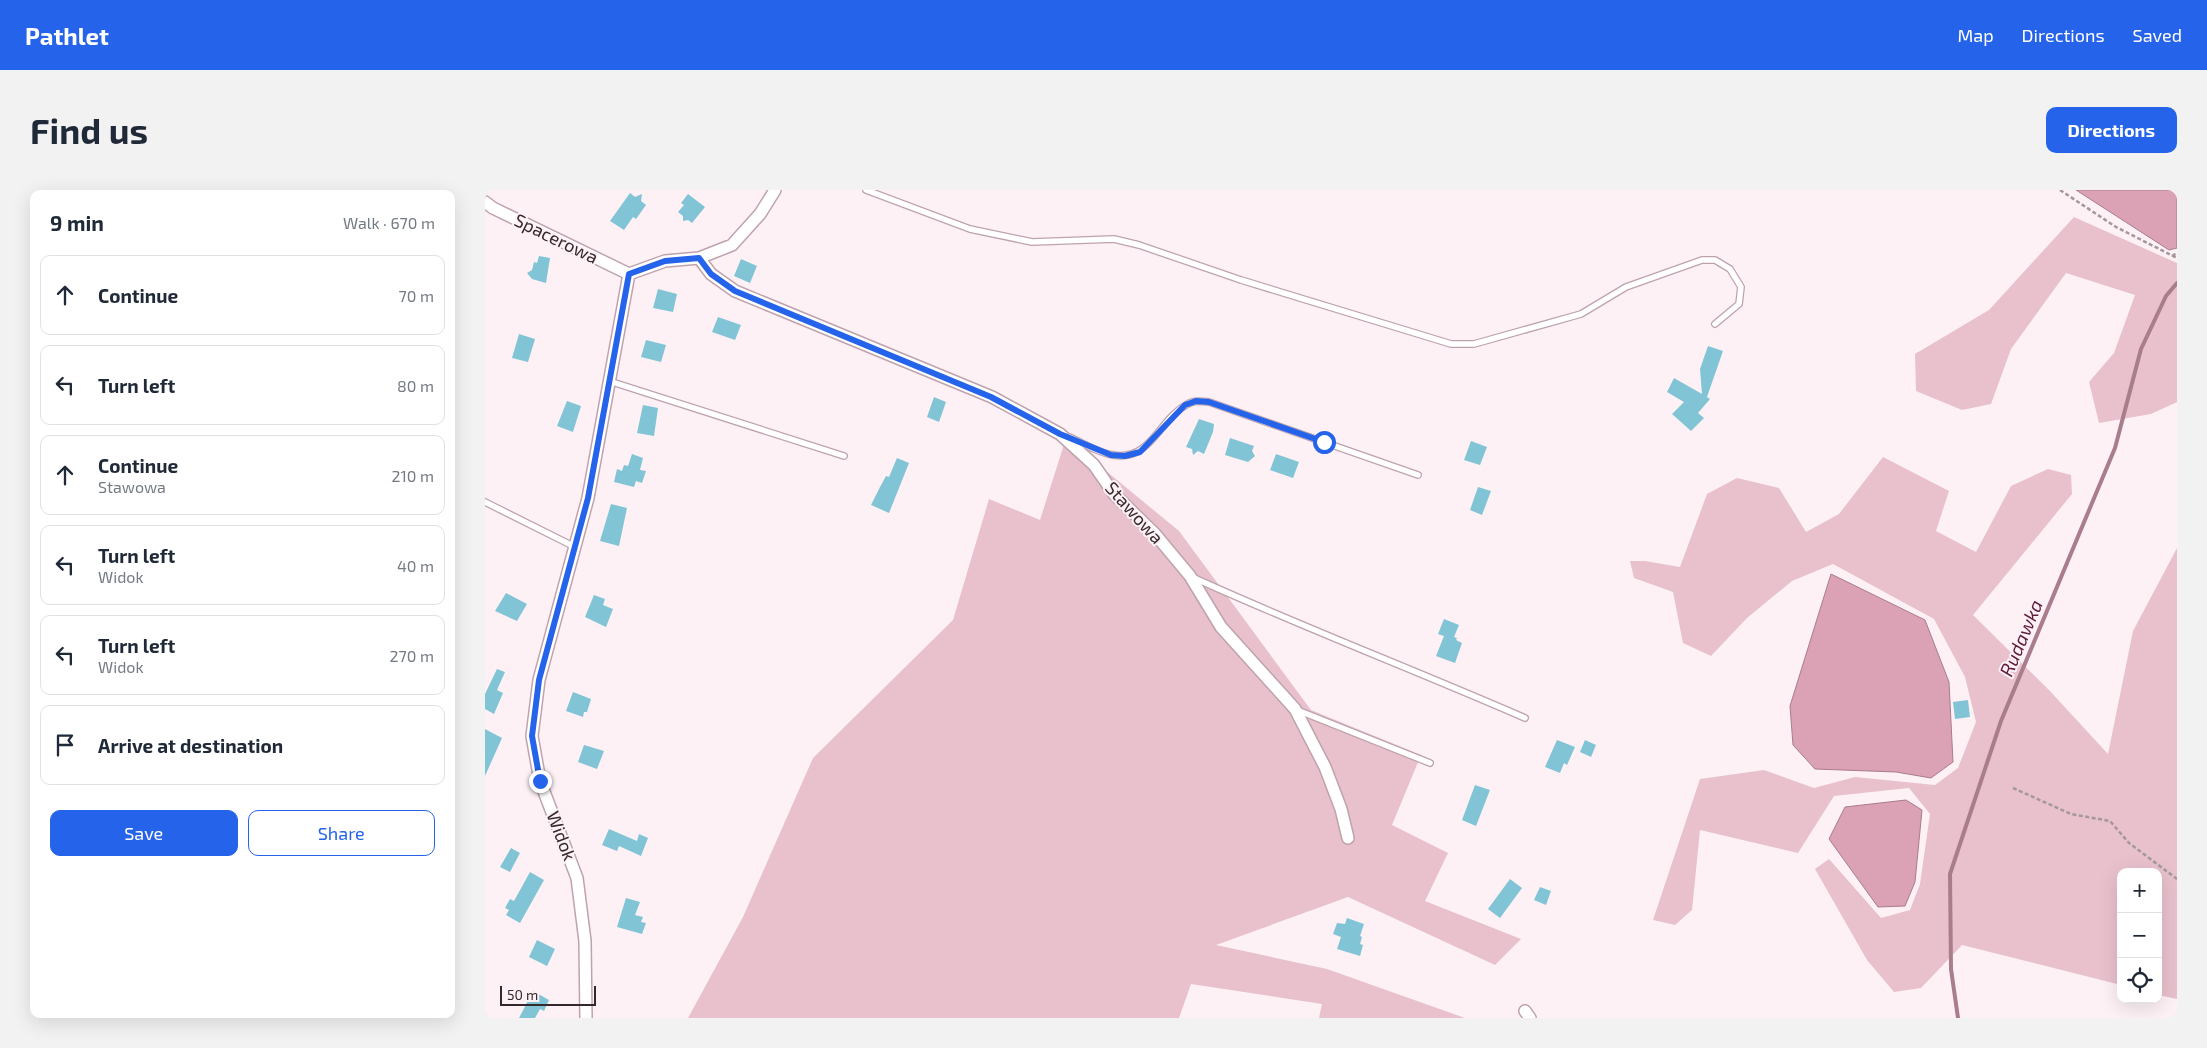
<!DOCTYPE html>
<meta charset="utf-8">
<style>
:root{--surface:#fff;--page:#f2f2f3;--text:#1f2937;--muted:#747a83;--line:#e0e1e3;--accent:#2563eb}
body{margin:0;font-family:"Exo 2",sans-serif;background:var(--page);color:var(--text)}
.controls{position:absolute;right:15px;bottom:15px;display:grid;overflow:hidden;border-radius:10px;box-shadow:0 5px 20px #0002}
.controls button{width:45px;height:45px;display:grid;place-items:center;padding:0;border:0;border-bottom:1px solid var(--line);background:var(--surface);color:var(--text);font:25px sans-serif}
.scale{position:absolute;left:15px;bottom:12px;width:96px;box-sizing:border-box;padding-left:5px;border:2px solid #34282c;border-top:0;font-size:14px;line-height:18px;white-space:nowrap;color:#34282c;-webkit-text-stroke:4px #fdf1f5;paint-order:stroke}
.stop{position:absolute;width:15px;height:15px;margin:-11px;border:4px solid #2563eb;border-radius:50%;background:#fff}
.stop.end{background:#2563eb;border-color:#fff;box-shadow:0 1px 5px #0008}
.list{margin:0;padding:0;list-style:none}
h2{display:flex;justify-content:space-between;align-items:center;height:65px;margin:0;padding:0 20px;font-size:21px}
h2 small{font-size:16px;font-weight:400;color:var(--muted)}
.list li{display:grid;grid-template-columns:32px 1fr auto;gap:15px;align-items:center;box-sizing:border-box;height:80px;margin:0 10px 10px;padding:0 10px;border:1px solid var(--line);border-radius:10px}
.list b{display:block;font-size:19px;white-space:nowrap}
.list p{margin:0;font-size:16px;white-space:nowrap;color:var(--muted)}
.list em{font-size:16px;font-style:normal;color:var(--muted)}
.actions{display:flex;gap:10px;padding:15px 20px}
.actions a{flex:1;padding:11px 0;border:1px solid var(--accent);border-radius:10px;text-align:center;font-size:18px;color:var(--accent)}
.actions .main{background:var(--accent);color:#fff}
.icon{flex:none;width:28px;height:28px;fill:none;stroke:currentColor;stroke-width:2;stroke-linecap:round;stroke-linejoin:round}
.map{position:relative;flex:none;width:1692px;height:828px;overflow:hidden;border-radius:10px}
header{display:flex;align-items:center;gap:30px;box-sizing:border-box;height:70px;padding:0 25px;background:var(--accent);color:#fff}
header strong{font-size:24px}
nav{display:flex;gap:28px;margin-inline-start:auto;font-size:18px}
.intro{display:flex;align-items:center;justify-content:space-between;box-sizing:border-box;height:120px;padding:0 30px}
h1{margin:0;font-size:35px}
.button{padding:12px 22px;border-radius:10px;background:var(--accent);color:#fff;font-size:18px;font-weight:700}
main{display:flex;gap:30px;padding:0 30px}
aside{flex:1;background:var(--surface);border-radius:10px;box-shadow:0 5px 20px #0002}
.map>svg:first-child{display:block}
</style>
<header>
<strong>Pathlet</strong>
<nav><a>Map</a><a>Directions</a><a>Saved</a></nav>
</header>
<div class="intro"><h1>Find us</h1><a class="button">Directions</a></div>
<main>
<aside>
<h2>9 min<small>Walk · 670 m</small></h2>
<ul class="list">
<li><svg class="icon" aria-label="ahead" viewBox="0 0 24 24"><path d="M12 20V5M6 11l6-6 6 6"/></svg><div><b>Continue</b></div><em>70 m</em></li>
<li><svg class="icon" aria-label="left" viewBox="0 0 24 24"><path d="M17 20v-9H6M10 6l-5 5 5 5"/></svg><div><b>Turn left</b></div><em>80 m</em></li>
<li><svg class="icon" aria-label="ahead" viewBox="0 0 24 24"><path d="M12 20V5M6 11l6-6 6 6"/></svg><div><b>Continue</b><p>Stawowa</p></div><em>210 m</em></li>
<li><svg class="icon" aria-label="left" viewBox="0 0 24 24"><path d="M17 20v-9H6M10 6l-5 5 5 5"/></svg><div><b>Turn left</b><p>Widok</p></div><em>40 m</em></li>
<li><svg class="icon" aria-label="left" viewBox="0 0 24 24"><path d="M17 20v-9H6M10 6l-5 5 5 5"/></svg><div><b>Turn left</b><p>Widok</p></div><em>270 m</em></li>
<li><svg class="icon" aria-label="arrive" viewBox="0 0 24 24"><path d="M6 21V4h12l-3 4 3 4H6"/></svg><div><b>Arrive at destination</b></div></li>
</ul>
<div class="actions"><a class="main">Save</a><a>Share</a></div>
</aside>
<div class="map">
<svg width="1692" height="828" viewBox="0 0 1692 828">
<rect width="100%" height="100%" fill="#fdf1f5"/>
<path fill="#e8c1cd" d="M 1589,27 L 1692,73 L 1692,212 L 1666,224 L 1614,233 L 1604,192 L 1629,163 L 1650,105 L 1581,83 L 1526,159 L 1506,214 L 1477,220 L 1431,201 L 1430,164 L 1504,120 Z
M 581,248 L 694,341 L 826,520 L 936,565 L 907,635 L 963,663 L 940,711 L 1036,749 L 1010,775 L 863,707 L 731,755 L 842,779 L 980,828 L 834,828 L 837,814 L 706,794 L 694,828 L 203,828 L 258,727 L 328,568 L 468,430 L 504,309 L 555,330 Z
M 1398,267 L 1464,301 L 1451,341 L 1491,362 L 1526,296 L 1563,279 L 1586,285 L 1587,304 L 1488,425 L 1564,500 L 1623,564 L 1648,441 L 1692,358 L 1692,809 L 1673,805 L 1673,682 L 1636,682 L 1636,795 L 1477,755 L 1436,798 L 1409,802 L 1382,770 L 1330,679 L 1344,669 L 1396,728 L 1425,720 L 1435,694 L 1445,624 L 1424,598 L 1349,606 L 1313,663 L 1215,640 L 1207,720 L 1190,735 L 1168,730 L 1215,589 L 1279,580 L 1329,598 L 1370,587 L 1450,595 L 1473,578 L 1491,532 L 1480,487 L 1449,429 L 1348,374 L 1307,391 L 1262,428 L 1226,466 L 1198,453 L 1188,402 L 1149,388 L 1145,371 L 1160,371 L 1195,377 L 1222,304 L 1252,288 L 1294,298 L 1321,342 L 1354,324 Z"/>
<path fill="#dba1b4" stroke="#a97d8b" d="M 1591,0 L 1692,0 L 1692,58 L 1684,60 Z
M 1346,384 L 1440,430 L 1464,492 L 1468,572 L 1446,588 L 1411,582 L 1330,579 L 1308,555 L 1305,516 Z
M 1421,610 L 1437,620 L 1430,692 L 1420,716 L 1393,717 L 1344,649 L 1360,617 Z"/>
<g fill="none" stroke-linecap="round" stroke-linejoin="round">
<path stroke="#a97d8b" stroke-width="4" d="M 1473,828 L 1466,779 L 1465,684 L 1516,531 L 1630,258 L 1656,159 L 1681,106 L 1692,93"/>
</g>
<path fill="#81c4d5" d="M 145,3 L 150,7 L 157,4 L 156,11 L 161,15 L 151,29 L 148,27 L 139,40 L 125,31 Z
M 203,4 L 220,17 L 207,33 L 203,30 L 198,31 L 198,26 L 193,22 L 199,15 L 196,13 Z
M 54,66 L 65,68 L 61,93 L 47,89 L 42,83 L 47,80 L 49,72 L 52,73 Z
M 256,69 L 272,76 L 265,93 L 249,86 Z
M 173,99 L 192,104 L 188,122 L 168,118 Z
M 233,127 L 256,135 L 250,150 L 227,142 Z
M 34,144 L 50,149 L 43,172 L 27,168 Z
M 161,150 L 181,155 L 176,172 L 156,167 Z
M 1223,156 L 1238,161 L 1222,207 L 1225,209 L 1213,223 L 1219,228 L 1206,241 L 1187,224 L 1199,212 L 1182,202 L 1189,188 L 1217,204 L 1215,179 Z
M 449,207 L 461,212 L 454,232 L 442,227 Z
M 82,211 L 96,216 L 88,242 L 72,236 Z
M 158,215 L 173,218 L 169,246 L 152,243 Z
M 714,229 L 729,234 L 728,242 L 719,264 L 713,261 L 708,265 L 707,259 L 701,257 Z
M 745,248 L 769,256 L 767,261 L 770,266 L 763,272 L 740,265 Z
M 986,251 L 1002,257 L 995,275 L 979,270 Z
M 147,264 L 158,268 L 155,280 L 161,281 L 157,293 L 151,291 L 149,297 L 129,292 L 132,279 L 137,281 L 139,275 L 143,276 Z
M 791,264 L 814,272 L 808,288 L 785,280 Z
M 412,268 L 424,273 L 404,323 L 386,315 L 395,297 L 401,286 L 404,287 Z
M 993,297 L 1006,301 L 997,325 L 985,320 Z
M 126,314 L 142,318 L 134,356 L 115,351 Z
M 21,403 L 42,414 L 32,431 L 10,421 Z
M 109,405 L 120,409 L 118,415 L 128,419 L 121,437 L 100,427 Z
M 959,429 L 974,435 L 969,447 L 972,448 L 971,450 L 977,453 L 970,473 L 951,466 L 959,446 L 953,444 Z
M 12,479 L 20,482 L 12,500 L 18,503 L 9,524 L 0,519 L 0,504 Z
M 88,502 L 106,509 L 102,522 L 99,522 L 98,527 L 81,521 Z
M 1483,510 L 1485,527 L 1470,529 L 1468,512 Z
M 0,539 L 17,548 L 0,586 Z
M 1072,550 L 1090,557 L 1082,575 L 1079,573 L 1075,583 L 1060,577 Z
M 1100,550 L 1111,555 L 1106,567 L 1095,562 Z
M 99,555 L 119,561 L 112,579 L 93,572 Z
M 990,595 L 1005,600 L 991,636 L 977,630 Z
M 124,639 L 152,651 L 154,644 L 163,648 L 156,666 L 134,656 L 132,661 L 117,655 Z
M 26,658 L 35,663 L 25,682 L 15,677 Z
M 45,682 L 59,690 L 35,733 L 21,725 L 24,720 L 20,718 L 25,709 L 29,711 Z
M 1025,689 L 1037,698 L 1015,728 L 1003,719 Z
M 1055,697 L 1066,701 L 1061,715 L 1049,710 Z
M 141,708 L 155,712 L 150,725 L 158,727 L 156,732 L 161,733 L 157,744 L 132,737 Z
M 862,728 L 879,734 L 875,746 L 877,747 L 875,754 L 878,755 L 875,766 L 852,759 L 856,747 L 848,744 L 852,733 L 860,734 Z
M 52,750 L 70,759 L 62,776 L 44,767 Z
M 48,801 L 64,810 L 59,821 L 55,819 L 50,828 L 34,828 Z"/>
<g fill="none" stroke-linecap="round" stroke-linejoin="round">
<g stroke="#bfa3ac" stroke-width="8">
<path id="service" d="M 381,0 L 485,39 L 547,52 L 629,49 L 654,55 L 756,90 L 966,154 L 989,154 L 1096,124 L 1141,97 L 1217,70 L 1230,70 L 1245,79 L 1256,97 L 1254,114 L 1230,134
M 124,191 L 359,266
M 584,247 C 598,253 613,263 628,265 C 665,272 674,230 701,215 C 708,210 716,211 724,212 L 933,285
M 0,312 L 90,357
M 707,387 C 817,437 930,480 1040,528
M 812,520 L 945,573"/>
</g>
<g stroke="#bfa3ac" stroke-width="14">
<path id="minor" d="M 0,12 L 8,18 L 144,84
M 214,68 L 226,84 L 250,101 L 507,207 L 575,244 L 609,275 L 629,304 L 670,344 L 705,386 L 736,437 L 810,519 L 840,577 L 856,619 L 863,648
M 144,84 L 180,71 L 214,68 L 247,55 L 275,24 L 290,0
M 1040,821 L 1045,828
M 101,828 L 100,751 L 92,688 L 55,591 L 47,546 L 54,490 L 103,308 L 144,84"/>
</g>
<path stroke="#a4989c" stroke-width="2.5" stroke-dasharray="4 2.5" stroke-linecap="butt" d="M 1575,0 L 1631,37 L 1692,68
M 1687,66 L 1692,63
M 1528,598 L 1586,624 L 1625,631 L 1644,653 L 1692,689"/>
<use href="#service" stroke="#fff" stroke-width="5.5"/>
<use href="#minor" stroke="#fff" stroke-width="11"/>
</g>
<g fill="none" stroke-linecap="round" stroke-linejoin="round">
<path stroke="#2563eb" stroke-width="6" d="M 55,591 L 47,546 L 54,490 L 103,308 L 144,84 L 180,71 L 214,68 L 226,84 L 250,101 L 506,207 L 575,244 L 626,265 L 640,266 L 655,262 L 700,215 L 711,211 L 724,212 L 839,252"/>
</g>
<g text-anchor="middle" stroke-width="4" stroke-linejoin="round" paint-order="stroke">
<g font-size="18" fill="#34282c" stroke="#fdf1f5">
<text transform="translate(71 49) rotate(26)" y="6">Spacerowa</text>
<text transform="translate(649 323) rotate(48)" y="6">Stawowa</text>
<text transform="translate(76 646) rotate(69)" y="6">Widok</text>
</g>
<g font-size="19" font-style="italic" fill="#5d1a37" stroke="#fdf1f5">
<text transform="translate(1536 448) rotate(-67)" y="7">Rudawka</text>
</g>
</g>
</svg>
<div class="controls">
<button>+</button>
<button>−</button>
<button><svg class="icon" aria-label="locate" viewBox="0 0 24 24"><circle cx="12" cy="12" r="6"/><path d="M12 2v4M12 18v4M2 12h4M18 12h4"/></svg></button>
</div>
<div class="scale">50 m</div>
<div class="stop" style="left:839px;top:252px"></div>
<div class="stop end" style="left:55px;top:591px"></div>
</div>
</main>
